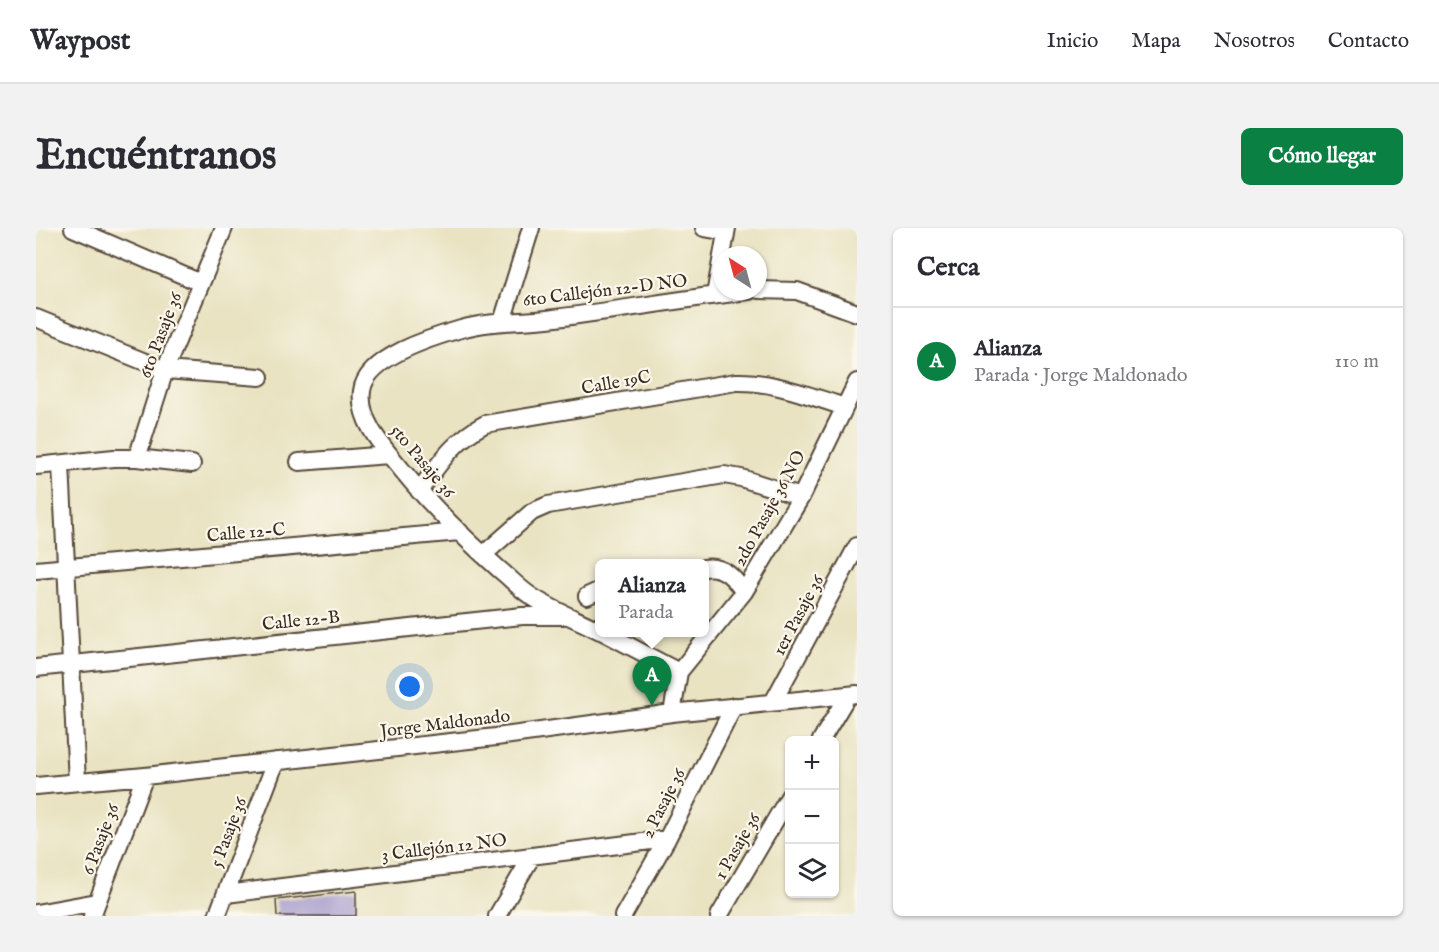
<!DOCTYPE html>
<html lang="es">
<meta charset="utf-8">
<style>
:root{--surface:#fff;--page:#f2f2f3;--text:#2b2b33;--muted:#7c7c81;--line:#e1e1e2;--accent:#0b8043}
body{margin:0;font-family:"IM FELL English",serif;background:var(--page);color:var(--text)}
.controls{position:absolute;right:18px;bottom:18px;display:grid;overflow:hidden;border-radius:9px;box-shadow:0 2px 4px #0004}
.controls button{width:54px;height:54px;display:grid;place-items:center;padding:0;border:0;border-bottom:2px solid var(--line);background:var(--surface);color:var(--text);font:30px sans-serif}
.compass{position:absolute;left:677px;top:18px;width:54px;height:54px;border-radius:50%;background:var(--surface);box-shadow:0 2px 4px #0004;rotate:324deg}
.you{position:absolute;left:374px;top:459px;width:21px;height:21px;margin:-15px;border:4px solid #fff;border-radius:50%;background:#1a73e8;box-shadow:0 0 0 9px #1a73e833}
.badge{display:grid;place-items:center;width:39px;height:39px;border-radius:50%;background:var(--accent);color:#fff;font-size:20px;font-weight:700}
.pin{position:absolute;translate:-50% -50px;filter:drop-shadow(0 2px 3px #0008)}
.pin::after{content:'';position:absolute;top:32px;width:21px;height:18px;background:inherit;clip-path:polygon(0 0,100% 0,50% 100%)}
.popup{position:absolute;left:559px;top:331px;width:114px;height:78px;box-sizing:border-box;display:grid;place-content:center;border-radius:9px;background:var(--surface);filter:drop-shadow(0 2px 4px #0005);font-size:20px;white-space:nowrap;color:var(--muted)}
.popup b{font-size:22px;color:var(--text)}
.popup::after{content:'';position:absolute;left:50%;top:100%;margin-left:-12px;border:12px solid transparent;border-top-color:var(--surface)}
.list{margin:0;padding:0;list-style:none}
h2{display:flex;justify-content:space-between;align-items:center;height:78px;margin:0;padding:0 24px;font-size:26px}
h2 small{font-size:20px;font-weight:400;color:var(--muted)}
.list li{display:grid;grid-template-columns:39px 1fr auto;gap:18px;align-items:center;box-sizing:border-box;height:108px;padding:0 24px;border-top:2px solid var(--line)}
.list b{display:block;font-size:22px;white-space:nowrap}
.list p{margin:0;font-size:20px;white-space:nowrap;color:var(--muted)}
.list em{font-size:20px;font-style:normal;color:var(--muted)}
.icon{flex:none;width:33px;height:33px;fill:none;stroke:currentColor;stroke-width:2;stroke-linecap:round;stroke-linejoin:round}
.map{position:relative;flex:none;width:821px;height:688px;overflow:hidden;border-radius:9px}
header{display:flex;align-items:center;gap:36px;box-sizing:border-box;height:84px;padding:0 30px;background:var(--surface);border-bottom:2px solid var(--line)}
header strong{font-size:28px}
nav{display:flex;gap:33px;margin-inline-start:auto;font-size:21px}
.intro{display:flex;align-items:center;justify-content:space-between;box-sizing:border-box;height:144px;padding:0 36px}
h1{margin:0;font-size:42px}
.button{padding:15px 27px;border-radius:9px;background:var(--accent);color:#fff;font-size:21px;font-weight:700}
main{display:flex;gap:36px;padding:0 36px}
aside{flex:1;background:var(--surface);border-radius:9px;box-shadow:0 2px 4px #0004}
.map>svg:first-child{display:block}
</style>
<header>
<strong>Waypost</strong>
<nav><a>Inicio</a><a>Mapa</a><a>Nosotros</a><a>Contacto</a></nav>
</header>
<div class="intro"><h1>Encuéntranos</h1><a class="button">Cómo llegar</a></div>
<main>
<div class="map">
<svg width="821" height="688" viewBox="0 0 821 688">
<rect width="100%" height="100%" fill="#fbf7ec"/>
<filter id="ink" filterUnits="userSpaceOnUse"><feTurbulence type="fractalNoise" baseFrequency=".0167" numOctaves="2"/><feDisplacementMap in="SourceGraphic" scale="12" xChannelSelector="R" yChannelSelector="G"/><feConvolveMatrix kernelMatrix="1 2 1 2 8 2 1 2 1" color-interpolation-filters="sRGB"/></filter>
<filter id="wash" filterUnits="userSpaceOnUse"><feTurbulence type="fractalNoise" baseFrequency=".008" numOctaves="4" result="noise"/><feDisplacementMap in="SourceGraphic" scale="24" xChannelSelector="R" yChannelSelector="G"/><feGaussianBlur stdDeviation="1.35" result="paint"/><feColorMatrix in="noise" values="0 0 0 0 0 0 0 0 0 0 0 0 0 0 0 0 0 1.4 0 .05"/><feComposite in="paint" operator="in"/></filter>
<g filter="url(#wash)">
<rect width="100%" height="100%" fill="#e9e3c2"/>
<g id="blocks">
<path fill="#aea4cf" d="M 320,663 L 320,688 L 241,688 L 240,672 Z"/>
</g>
</g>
<g filter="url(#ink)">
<use href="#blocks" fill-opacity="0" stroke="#554637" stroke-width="1.5"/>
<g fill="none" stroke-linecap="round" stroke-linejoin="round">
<g stroke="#554637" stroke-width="20">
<path id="minor" d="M 37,0 L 165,55
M 668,0 L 690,4
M 722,62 L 761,63 L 821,85
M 679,67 L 691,0
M 0,90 L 129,142 L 224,149
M 466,94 L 495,0
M 101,230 L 129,142 L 188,0
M 263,234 L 353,227
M 25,237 L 41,554
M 0,238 L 78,230 L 101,230 L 156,236
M 383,263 C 404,235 417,213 449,196 L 700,154 C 738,153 773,168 809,179
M 447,327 L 496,284 L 512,277 L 688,247 L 705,250 L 765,269
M 668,340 C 688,337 698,350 708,364
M 0,342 L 424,304
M 551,368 L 564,362
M 564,403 C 541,391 516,382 495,368 C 484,361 474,350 464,342 C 429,311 395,278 366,242 C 348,220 322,193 326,163 C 330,129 397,109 425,101 C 453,93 482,94 511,91 C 578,83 645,71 713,63
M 567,404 L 643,444 L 636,485
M 0,440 L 486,388 L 528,388
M 643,444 L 708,364 L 765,269 L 821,154
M 737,474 L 821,318
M 785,512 L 812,467
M 0,558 L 109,548 L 460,509 L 636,485 L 821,466
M 190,666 L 631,611
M 0,685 L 61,674
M 56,688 L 109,548
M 181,688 L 240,533
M 461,688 L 496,628
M 587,688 L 631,611 L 698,478
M 683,688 L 754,567"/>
</g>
<use href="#minor" stroke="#fff" stroke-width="16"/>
</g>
</g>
<g text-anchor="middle" stroke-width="4.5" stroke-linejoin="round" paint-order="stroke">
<g font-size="18" fill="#3b2a1e" stroke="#fbf7ec">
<text transform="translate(569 62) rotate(-7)" y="6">6to Callejón 12-D NO</text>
<text transform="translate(124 107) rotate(-69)" y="6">6to Pasaje 36</text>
<text transform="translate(580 154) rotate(-10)" y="6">Calle 19C</text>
<text transform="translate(387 233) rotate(50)" y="6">5to Pasaje 36</text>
<text transform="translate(733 280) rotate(-61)" y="6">2do Pasaje 36 NO</text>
<text transform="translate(210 304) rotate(-5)" y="6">Calle 12-C</text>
<text transform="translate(762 387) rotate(-62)" y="6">1er Pasaje 36</text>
<text transform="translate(265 392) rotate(-6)" y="6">Calle 12-B</text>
<text transform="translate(409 495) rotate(-7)" y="6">Jorge Maldonado</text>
<text transform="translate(627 575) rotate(-63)" y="6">2 Pasaje 36</text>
<text transform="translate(192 604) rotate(-69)" y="6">5 Pasaje 36</text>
<text transform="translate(64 611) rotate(-69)" y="6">6 Pasaje 36</text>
<text transform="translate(701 618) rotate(-60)" y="6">1 Pasaje 36</text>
<text transform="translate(408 619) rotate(-7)" y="6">3 Callejón 12 NO</text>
</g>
</g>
</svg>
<div class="controls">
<button>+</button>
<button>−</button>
<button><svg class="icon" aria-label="layers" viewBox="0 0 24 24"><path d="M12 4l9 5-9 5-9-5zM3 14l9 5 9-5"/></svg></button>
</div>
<svg class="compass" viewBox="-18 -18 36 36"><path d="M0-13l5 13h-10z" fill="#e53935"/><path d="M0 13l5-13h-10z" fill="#7c7c81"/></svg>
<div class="you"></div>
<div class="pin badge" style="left:616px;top:478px">A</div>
<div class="popup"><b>Alianza</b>Parada</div>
</div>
<aside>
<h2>Cerca<small></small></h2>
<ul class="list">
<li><span class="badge">A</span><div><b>Alianza</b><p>Parada · Jorge Maldonado</p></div><em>110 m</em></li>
</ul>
</aside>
</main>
